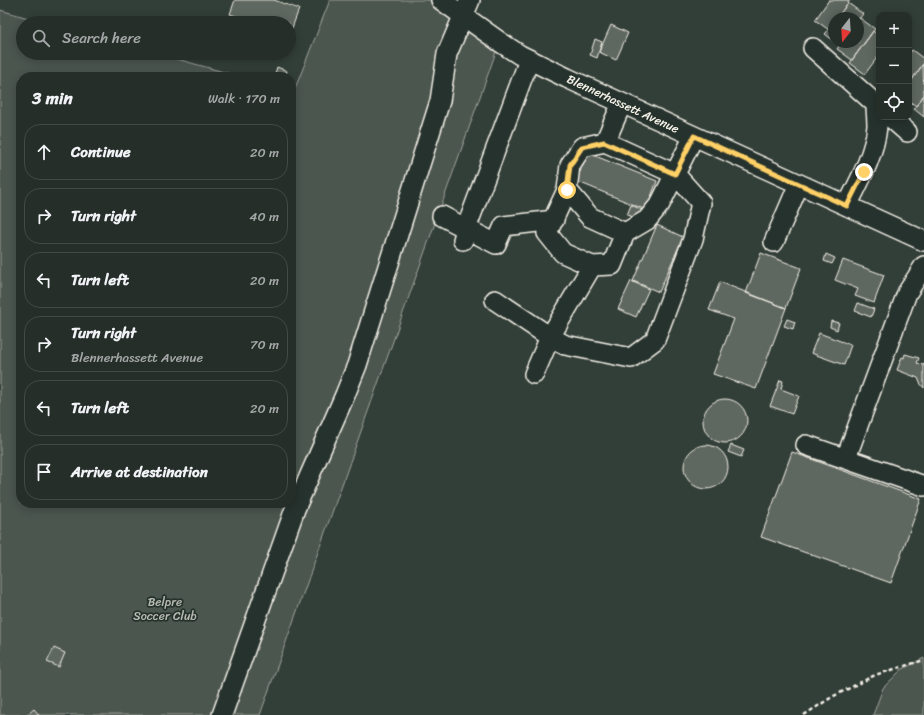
<!DOCTYPE html>
<meta charset="utf-8">
<style>
:root{--surface:#262e2a;--page:#323a36;--text:#f1f3f6;--muted:#a4a8a8;--line:#424a47}
body{margin:0;font-family:Sriracha,sans-serif;background:var(--page);color:var(--text)}
.controls{position:absolute;right:12px;top:12px;display:grid;overflow:hidden;border-radius:8px;box-shadow:0 2px 10px #0003}
.controls button{width:36px;height:36px;display:grid;place-items:center;padding:0;border:0;border-bottom:1px solid var(--line);background:var(--surface);color:var(--text);font:20px sans-serif}
.compass{position:absolute;left:828px;top:12px;width:36px;height:36px;border-radius:50%;background:var(--surface);box-shadow:0 2px 10px #0003;rotate:197deg}
.stop{position:absolute;width:12px;height:12px;margin:-9px;border:3px solid #ffd166;border-radius:50%;background:#fff}
.stop.end{background:#ffd166;border-color:#fff;box-shadow:0 1px 4px #0008}
.list{margin:0;padding:0;list-style:none}
h2{display:flex;justify-content:space-between;align-items:center;height:52px;margin:0;padding:0 16px;font-size:17px}
h2 small{font-size:13px;font-weight:400;color:var(--muted)}
.list li{display:grid;grid-template-columns:26px 1fr auto;gap:12px;align-items:center;box-sizing:border-box;height:56px;margin:0 8px 8px;padding:0 8px;border:1px solid var(--line);border-radius:16px}
.list b{display:block;font-size:15px;white-space:nowrap}
.list p{margin:0;font-size:13px;white-space:nowrap;color:var(--muted)}
.list em{font-size:13px;font-style:normal;color:var(--muted)}
.icon{flex:none;width:22px;height:22px;fill:none;stroke:currentColor;stroke-width:2;stroke-linecap:round;stroke-linejoin:round}
.map{position:relative;flex:none;width:924px;height:715px;overflow:hidden}
.search{position:absolute;background:var(--surface);box-shadow:0 2px 10px #0003;left:16px;top:16px;width:280px;height:44px;display:flex;align-items:center;gap:10px;box-sizing:border-box;padding:0 14px;border-radius:22px;color:var(--muted);font-size:15px}
.panel{position:absolute;background:var(--surface);box-shadow:0 2px 10px #0003;left:16px;top:72px;width:280px;height:436px;border-radius:16px}
.map>svg:first-child{display:block}
</style>
<div class="map">
<svg width="924" height="715" viewBox="0 0 924 715">
<rect width="100%" height="100%" fill="#323e38"/>
<filter id="ink" filterUnits="userSpaceOnUse"><feTurbulence type="fractalNoise" baseFrequency=".025" numOctaves="2"/><feDisplacementMap in="SourceGraphic" scale="8" xChannelSelector="R" yChannelSelector="G"/><feConvolveMatrix kernelMatrix="1 2 1 2 8 2 1 2 1" color-interpolation-filters="sRGB"/></filter>
<g filter="url(#ink)">
<path fill="#4c564f" stroke="#a0a49c" d="M 330,0 L 429,0 L 497,49 L 260,715 L 0,715 L 0,10 L 46,23 L 23,23 L 23,53 L 155,53 L 242,77 L 21,77 L 21,503 L 291,503 L 291,90 L 294,91 Z
M 924,658 L 924,715 L 873,715 L 883,688 L 901,670 Z"/>
<path fill="#5f6861" stroke="#f4f1e8" d="M 235,0 L 274,0 L 299,9 L 289,36 L 289,23 L 255,23 L 230,14 Z
M 829,0 L 850,0 L 837,18 L 834,18 L 834,23 L 829,30 L 815,20 Z
M 848,3 L 863,14 L 858,20 L 858,18 L 837,18 Z
M 860,18 L 875,29 L 852,60 L 837,49 L 842,42 L 858,42 L 858,20 Z
M 834,23 L 834,41 L 825,34 Z
M 611,25 L 628,33 L 616,60 L 599,52 Z
M 873,31 L 879,36 L 879,55 L 865,74 L 850,63 Z
M 595,39 L 602,42 L 597,58 L 590,55 Z
M 912,50 L 924,59 L 924,63 L 909,84 L 909,54 Z
M 923,64 L 924,95 L 916,106 L 909,101 L 909,84 Z
M 277,67 L 287,71 L 285,77 L 274,77 Z
M 924,95 L 924,117 L 914,109 Z
M 588,153 L 657,181 L 646,210 L 576,181 Z
M 631,205 L 642,210 L 639,219 L 627,215 Z
M 657,225 L 683,237 L 659,292 L 633,281 Z
M 761,253 L 801,268 L 786,308 L 746,293 Z
M 826,254 L 835,258 L 832,264 L 824,261 Z
M 843,260 L 884,275 L 874,303 L 855,296 L 858,289 L 835,280 Z
M 631,281 L 649,289 L 636,317 L 618,309 Z
M 720,282 L 786,308 L 756,389 L 713,374 L 734,319 L 709,310 Z
M 858,303 L 874,309 L 871,317 L 855,311 Z
M 787,319 L 795,322 L 793,329 L 784,326 Z
M 831,321 L 839,323 L 837,330 L 830,327 Z
M 819,333 L 851,345 L 844,365 L 811,353 Z
M 905,354 L 919,358 L 917,363 L 923,365 L 924,364 L 924,388 L 920,383 L 918,378 L 897,370 L 902,357 L 904,358 Z
M 780,380 L 783,381 L 781,389 L 799,396 L 792,414 L 770,406 Z
M703 421a22 22 0 1 1 44 0a22 22 0 1 1-44 0Z
M684 467a22 22 0 1 1 44 0a22 22 0 1 1-44 0Z
M 731,445 L 744,450 L 741,457 L 728,452 Z
M 792,452 L 921,499 L 891,583 L 761,537 Z
M 54,648 L 65,653 L 59,667 L 47,662 Z
M 34,709 L 39,715 L 27,715 Z"/>
<g fill="none" stroke-linecap="round" stroke-linejoin="round">
<g stroke="#f4f1e8" stroke-width="22">
<path id="minor" d="M 441,0 L 500,42 L 520,55 L 567,78 L 924,241
M 813,48 L 879,107
M 622,103 L 605,142 L 675,174 L 694,136
M 890,117 L 907,132
M 567,190 L 547,233 L 563,253 L 592,266
M 847,206 C 859,182 875,153 877,126 C 877,119 876,111 876,104
M 442,216 L 496,244 L 504,226 L 554,220
M 463,240 L 466,229 L 529,60
M 774,242 L 799,184
M 495,300 L 550,337 L 565,345 L 631,358 L 655,340 L 693,239 L 701,203 L 675,174 L 660,204 L 647,220 L 625,233 L 590,217 L 567,190 L 570,165 L 582,147 L 605,142
M 534,374 L 550,337 L 592,266 L 612,265 L 625,233
M 806,445 L 924,486
M 846,458 L 907,293 L 924,266
M 222,715 L 295,509 L 345,395 L 357,365 L 440,101 L 447,54 L 470,0"/>
</g>
<path stroke="#f4f1e8" stroke-width="2.5" stroke-dasharray="4 3" stroke-linecap="butt" d="M 804,715 L 832,697 L 875,675 L 924,660"/>
<use href="#minor" stroke="#26332d" stroke-width="19"/>
</g>
</g>
<g fill="none" stroke-linecap="round" stroke-linejoin="round" filter="url(#ink)">
<path stroke="#ffd166" stroke-width="5" d="M 567,190 L 570,165 L 582,147 L 604,142 L 675,174 L 694,136 L 847,206 L 864,172"/>
</g>
<g text-anchor="middle" stroke-width="3.5" stroke-linejoin="round" paint-order="stroke">
<g font-size="12" fill="#f4f1e8" stroke="#26332d">
<text transform="translate(623 104) rotate(25)" y="4">Blennerhassett Avenue</text>
</g>
<g font-size="12" fill="#b9bbb2" stroke="#26332d">
<text x="165" y="606">Belpre<tspan x="165" dy="14">Soccer Club</tspan></text>
</g>
</g>
</svg>
<div class="controls">
<button>+</button>
<button>−</button>
<button><svg class="icon" aria-label="locate" viewBox="0 0 24 24"><circle cx="12" cy="12" r="6"/><path d="M12 2v4M12 18v4M2 12h4M18 12h4"/></svg></button>
</div>
<svg class="compass" viewBox="-18 -18 36 36"><path d="M0-13l5 13h-10z" fill="#e53935"/><path d="M0 13l5-13h-10z" fill="#a4a8a8"/></svg>
<div class="stop" style="left:567px;top:190px"></div>
<div class="stop end" style="left:864px;top:172px"></div>
<div class="search"><svg class="icon" aria-label="search" viewBox="0 0 24 24"><circle cx="10" cy="10" r="6"/><path d="M15 15l6 6"/></svg>Search here</div>
<section class="panel">
<h2>3 min<small>Walk · 170 m</small></h2>
<ul class="list">
<li><svg class="icon" aria-label="ahead" viewBox="0 0 24 24"><path d="M12 20V5M6 11l6-6 6 6"/></svg><div><b>Continue</b></div><em>20 m</em></li>
<li><svg class="icon" aria-label="right" viewBox="0 0 24 24"><path d="M7 20v-9h11M14 6l5 5-5 5"/></svg><div><b>Turn right</b></div><em>40 m</em></li>
<li><svg class="icon" aria-label="left" viewBox="0 0 24 24"><path d="M17 20v-9H6M10 6l-5 5 5 5"/></svg><div><b>Turn left</b></div><em>20 m</em></li>
<li><svg class="icon" aria-label="right" viewBox="0 0 24 24"><path d="M7 20v-9h11M14 6l5 5-5 5"/></svg><div><b>Turn right</b><p>Blennerhassett Avenue</p></div><em>70 m</em></li>
<li><svg class="icon" aria-label="left" viewBox="0 0 24 24"><path d="M17 20v-9H6M10 6l-5 5 5 5"/></svg><div><b>Turn left</b></div><em>20 m</em></li>
<li><svg class="icon" aria-label="arrive" viewBox="0 0 24 24"><path d="M6 21V4h12l-3 4 3 4H6"/></svg><div><b>Arrive at destination</b></div></li>
</ul>
</section>
</div>
